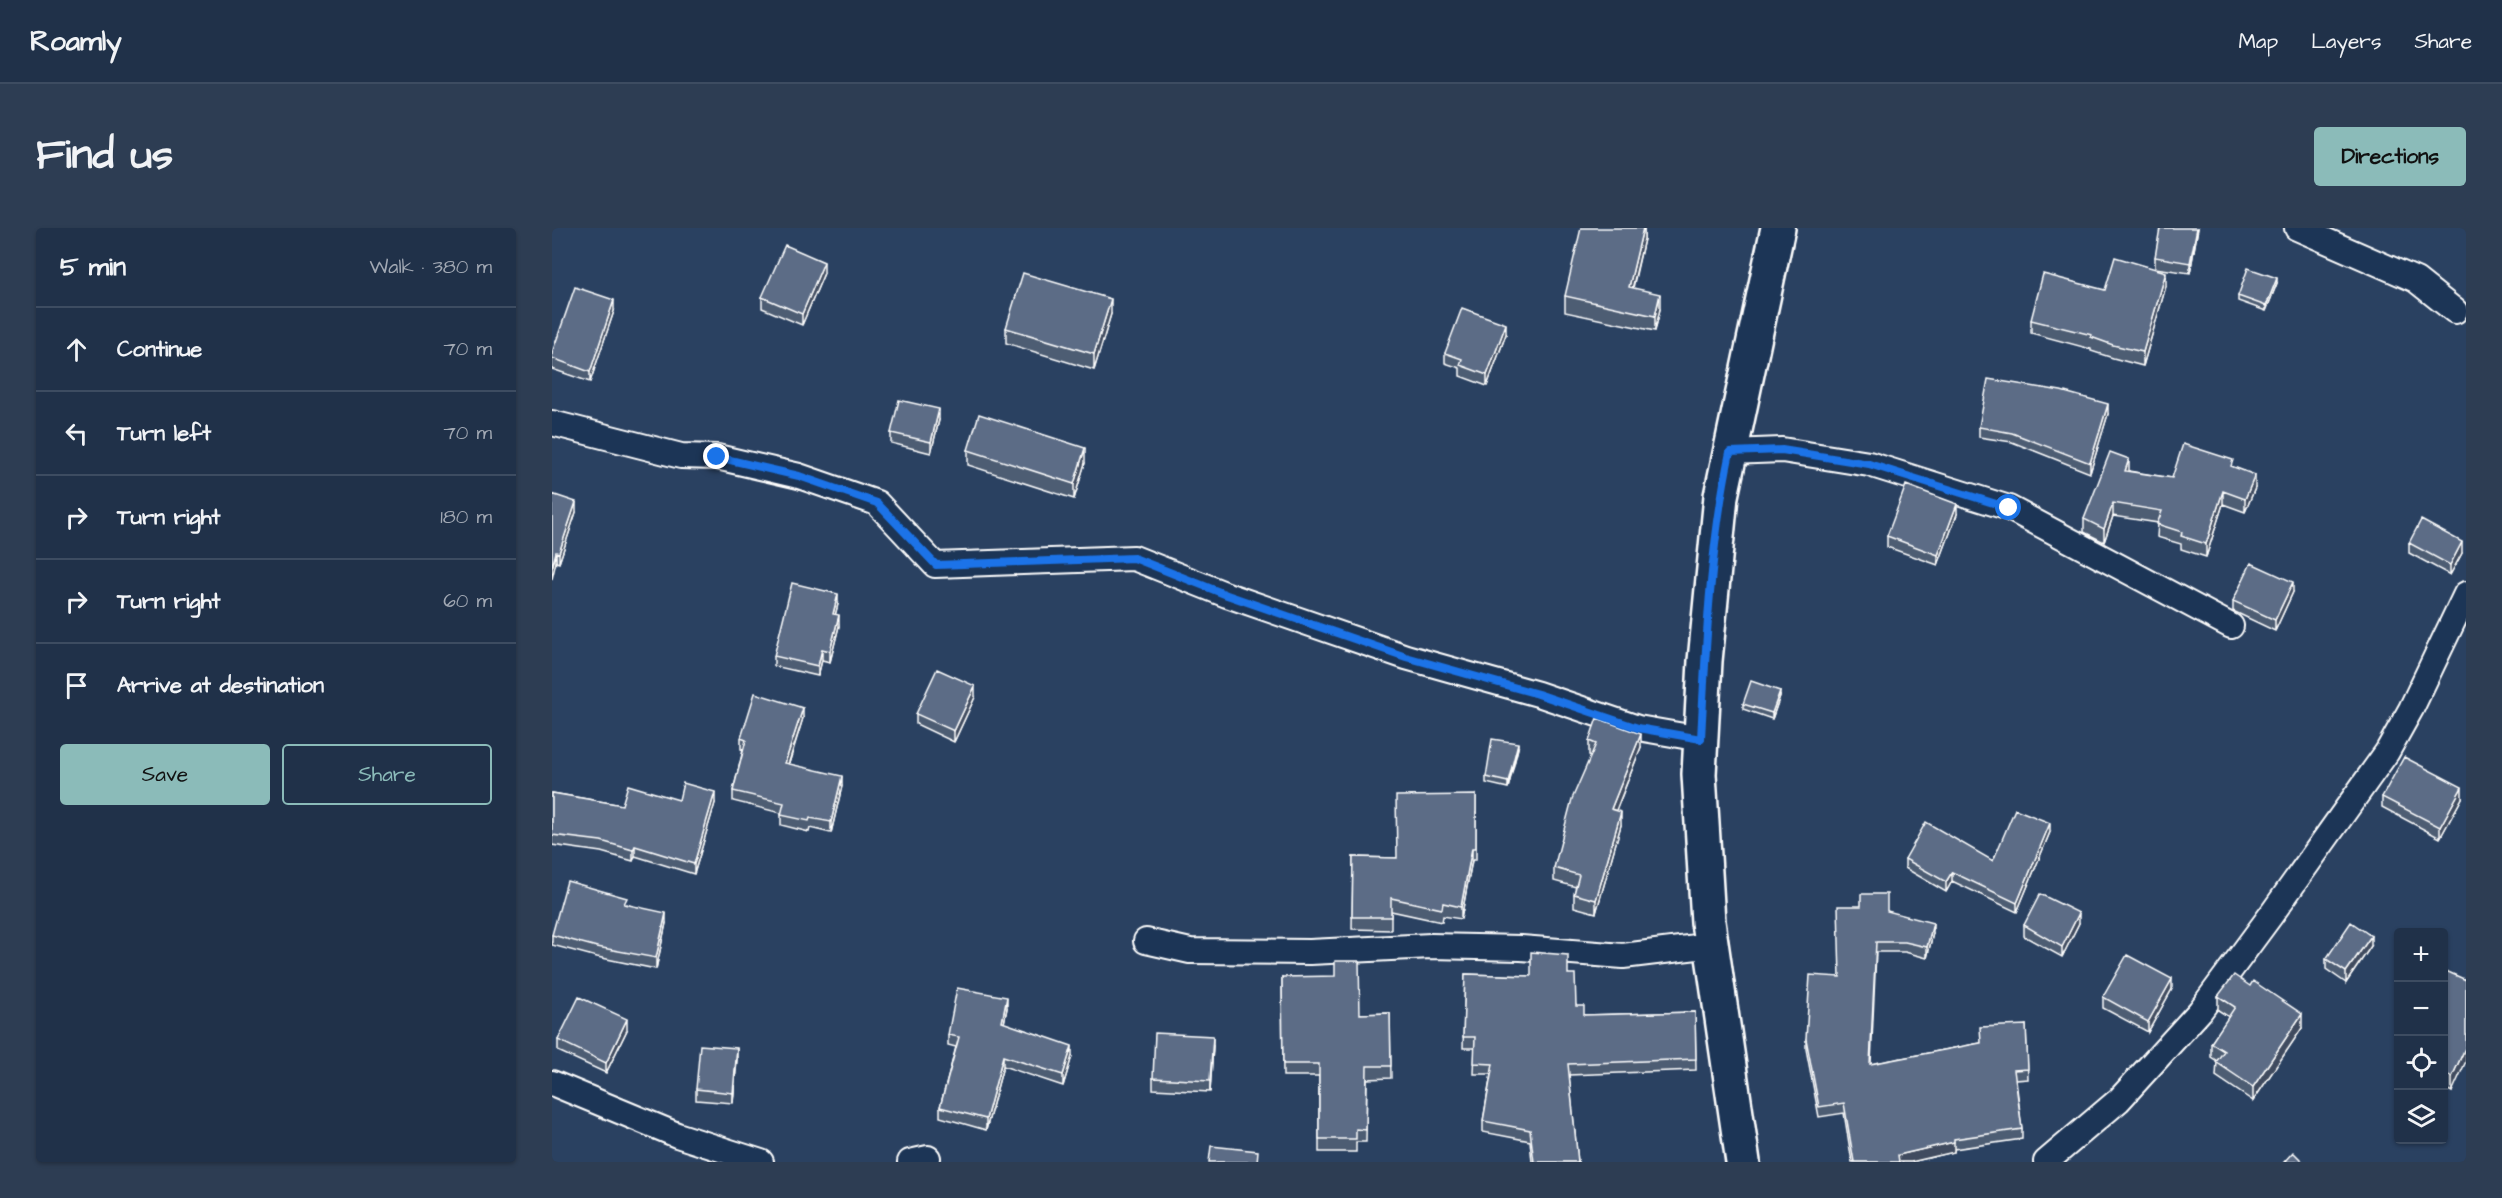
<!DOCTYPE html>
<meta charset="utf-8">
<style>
:root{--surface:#203149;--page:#2d3d53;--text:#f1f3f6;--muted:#a2a9b4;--line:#3d4c61;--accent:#8bbbb9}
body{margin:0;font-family:"Architects Daughter",sans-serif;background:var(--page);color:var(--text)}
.controls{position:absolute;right:18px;bottom:18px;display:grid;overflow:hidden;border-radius:6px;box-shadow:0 2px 4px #0004}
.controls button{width:54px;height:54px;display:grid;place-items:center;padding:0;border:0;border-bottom:2px solid var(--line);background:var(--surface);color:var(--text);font:30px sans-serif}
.stop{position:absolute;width:18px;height:18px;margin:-14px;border:4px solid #1a73e8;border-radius:50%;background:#fff}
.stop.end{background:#1a73e8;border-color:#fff;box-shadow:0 2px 6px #0008}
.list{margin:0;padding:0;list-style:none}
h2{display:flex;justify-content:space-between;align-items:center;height:78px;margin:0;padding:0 24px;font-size:26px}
h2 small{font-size:20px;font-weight:400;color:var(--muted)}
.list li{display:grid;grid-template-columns:39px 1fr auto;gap:18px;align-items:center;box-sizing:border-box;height:84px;padding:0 24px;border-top:2px solid var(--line)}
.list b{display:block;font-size:22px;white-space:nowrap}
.list em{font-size:20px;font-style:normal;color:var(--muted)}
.actions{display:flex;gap:12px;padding:18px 24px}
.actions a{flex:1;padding:14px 0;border:2px solid var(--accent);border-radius:6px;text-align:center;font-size:21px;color:var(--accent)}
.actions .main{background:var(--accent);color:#111}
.icon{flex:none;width:33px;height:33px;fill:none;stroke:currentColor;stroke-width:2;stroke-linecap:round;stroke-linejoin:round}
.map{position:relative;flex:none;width:1914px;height:934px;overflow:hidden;border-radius:6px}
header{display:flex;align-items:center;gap:36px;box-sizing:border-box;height:84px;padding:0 30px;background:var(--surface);border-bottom:2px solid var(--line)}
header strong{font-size:28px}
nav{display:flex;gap:33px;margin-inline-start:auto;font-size:21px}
.intro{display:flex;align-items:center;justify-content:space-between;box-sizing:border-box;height:144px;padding:0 36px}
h1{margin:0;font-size:42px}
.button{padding:15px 27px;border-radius:6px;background:var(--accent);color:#111;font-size:21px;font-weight:700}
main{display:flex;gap:36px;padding:0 36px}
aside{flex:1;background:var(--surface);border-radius:6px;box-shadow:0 2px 4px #0004}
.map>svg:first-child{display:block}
</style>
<header>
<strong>Roamly</strong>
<nav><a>Map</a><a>Layers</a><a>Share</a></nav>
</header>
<div class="intro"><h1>Find us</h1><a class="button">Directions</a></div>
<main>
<aside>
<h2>5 min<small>Walk · 380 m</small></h2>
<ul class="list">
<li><svg class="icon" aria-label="ahead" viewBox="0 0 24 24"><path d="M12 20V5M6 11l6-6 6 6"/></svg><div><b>Continue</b></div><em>70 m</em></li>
<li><svg class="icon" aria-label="left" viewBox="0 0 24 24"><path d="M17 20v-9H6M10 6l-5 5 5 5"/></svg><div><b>Turn left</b></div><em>70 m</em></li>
<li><svg class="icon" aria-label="right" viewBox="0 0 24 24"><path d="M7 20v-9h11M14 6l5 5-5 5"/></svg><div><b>Turn right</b></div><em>180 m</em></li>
<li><svg class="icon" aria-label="right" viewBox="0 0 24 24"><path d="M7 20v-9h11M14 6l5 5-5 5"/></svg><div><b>Turn right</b></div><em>60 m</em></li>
<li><svg class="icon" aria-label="arrive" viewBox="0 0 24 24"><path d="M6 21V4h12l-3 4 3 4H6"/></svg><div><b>Arrive at destination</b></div></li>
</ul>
<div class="actions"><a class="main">Save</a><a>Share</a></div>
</aside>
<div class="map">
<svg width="1914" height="934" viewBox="0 0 1914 934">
<rect width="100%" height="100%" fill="#2a4161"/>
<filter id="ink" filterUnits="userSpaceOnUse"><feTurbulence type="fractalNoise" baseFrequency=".0167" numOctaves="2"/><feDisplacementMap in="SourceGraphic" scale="12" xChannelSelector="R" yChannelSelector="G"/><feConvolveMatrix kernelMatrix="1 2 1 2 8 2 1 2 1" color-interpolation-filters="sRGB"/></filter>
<g filter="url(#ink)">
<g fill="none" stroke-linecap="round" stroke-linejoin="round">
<g stroke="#fff" stroke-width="28">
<path id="street" d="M 1745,0 L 1864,52 L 1903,83
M 0,195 L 129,228 L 165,229 L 247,248 L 325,275 L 383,337 L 582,330 L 675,367 L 854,429 L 986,466 L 1086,500 L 1149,511
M 1178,224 L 1230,222 L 1317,236 L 1457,280 L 1679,398
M 594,713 L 638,723 L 758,724 L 879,718 L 969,720 L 1071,728 L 1161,717
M 0,855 L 125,907 L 209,934
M 358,934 L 376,930
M 1494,934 L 1567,872 L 1648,783 L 1719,687 L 1835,524 L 1859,481 L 1914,366"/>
</g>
<g stroke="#fff" stroke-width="38">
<path id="secondary" d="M 1191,934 L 1156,694 L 1147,546 L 1153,433 L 1169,268 L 1226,0"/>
</g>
<use href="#street" stroke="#1d3557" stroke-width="24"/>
<use href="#secondary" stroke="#1d3557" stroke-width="33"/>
</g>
<path fill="#4e5d73" stroke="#fff" stroke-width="1.5" d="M 1092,0 L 1092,11 L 1081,60 L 1108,81 L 1103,103 L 1013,84 L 1013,68 Z
M 1646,0 L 1638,45 L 1603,40 L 1603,29 Z
M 272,45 L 250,97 L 210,80 L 210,69 Z
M 1725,55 L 1714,83 L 1686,73 L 1686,68 Z
M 1614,58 L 1591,138 L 1561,130 L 1539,123 L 1539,121 L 1479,105 L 1479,92 L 1553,62 Z
M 62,83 L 38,154 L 0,141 L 0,125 Z
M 559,86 L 542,142 L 454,115 L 454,100 Z
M 954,106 L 935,158 L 908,148 L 908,140 L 893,135 L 893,125 Z
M 1556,186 L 1538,245 L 1460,214 L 1427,209 L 1427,199 Z
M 387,192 L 379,225 L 339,215 L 339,205 Z
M 416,222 L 533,235 L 522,271 L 416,237 Z
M 1681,239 L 1703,260 L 1693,284 L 1671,276 L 1654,329 L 1629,321 L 1629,316 L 1605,309 L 1606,295 L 1561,288 L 1552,314 L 1532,304 L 1532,291 L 1577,243 L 1620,250 Z
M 0,266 L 24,284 L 7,335 L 4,334 Z
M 1405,286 L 1386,337 L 1335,319 L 1335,308 Z
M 1857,315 L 1910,325 L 1898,347 L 1857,325 Z
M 1741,364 L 1723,403 L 1681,383 L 1681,373 Z
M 286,376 L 283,387 L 287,398 L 278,434 L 270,432 L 266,448 L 222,438 L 222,428 Z
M 1228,468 L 1220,491 L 1191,481 L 1191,476 Z
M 423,469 L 402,514 L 364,496 L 364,486 Z
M 251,490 L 237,536 L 290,558 L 279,605 L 258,600 L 257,604 L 229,597 L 229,585 L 181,573 L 181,563 L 191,522 L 189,521 L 189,510 Z
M 1037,513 L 1089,519 L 1064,583 L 1069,597 L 1044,685 L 1022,679 L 1022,666 L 1024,659 L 1002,653 L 1002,640 L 1039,528 L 1037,527 Z
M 966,520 L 956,560 L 934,555 L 934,549 Z
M 0,565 L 70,577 L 127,572 L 163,575 L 142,646 L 83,628 L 81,633 L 49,624 L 0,617 Z
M 924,567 L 924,632 L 920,632 L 909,691 L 891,688 L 890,694 L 839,683 L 839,702 L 800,701 L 801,629 L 845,630 Z
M 1830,569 L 1910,570 L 1888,610 L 1830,579 Z
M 1498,604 L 1465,684 L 1400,653 L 1394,664 L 1353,640 L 1353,631 L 1441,633 Z
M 75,676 L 114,695 L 104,741 L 45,729 L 0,717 L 0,707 Z
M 1335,683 L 1381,705 L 1375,730 L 1353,724 L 1324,724 L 1319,836 L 1428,815 L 1474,797 L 1476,851 L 1464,852 L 1470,901 L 1470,911 L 1402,921 L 1402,924 L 1359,934 L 1300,934 L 1292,885 L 1267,889 L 1254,821 L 1254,811 L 1287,749 Z
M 1527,695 L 1510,729 L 1472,708 L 1472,697 Z
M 1819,718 L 1794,755 L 1774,741 L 1774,731 Z
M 913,746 L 979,748 L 1016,746 L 1024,778 L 1032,787 L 1143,784 L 1144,842 L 1017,847 L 1026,934 L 980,934 L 978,913 L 931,904 L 931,893 L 939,846 L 922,846 L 923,820 L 911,820 Z
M 1892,748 L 1914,752 L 1900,864 L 1892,860 Z
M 730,749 L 808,786 L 838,785 L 839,850 L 815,851 L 814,914 L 804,914 L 804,924 L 767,924 L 767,848 L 731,848 Z
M 1620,761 L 1596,804 L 1551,780 L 1551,769 Z
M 1666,768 L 1750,800 L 1701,873 L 1664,848 L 1665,833 L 1659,829 L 1659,815 L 1677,789 L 1666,782 Z
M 455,780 L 452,795 L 520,828 L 511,858 L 451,838 L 434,902 L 388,889 L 388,879 L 404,819 L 396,817 L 396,807 Z
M 75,802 L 54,845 L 6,823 L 6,812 Z
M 661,818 L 658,864 L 601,861 L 601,850 Z
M 185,831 L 181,875 L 144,872 L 144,861 Z"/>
<path fill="#404c5e" stroke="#fff" stroke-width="1.5" d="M 1091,0 L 1092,0 L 1092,11 L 1077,74 L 1077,59 Z
M 1645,0 L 1646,0 L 1638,45 L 1638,35 Z
M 272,34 L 272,45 L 250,97 L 250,86 Z
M 1614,44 L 1614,58 L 1591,138 L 1591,124 Z
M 1725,50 L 1725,55 L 1714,83 L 1714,78 Z
M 1108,66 L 1108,81 L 1103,103 L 1103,88 Z
M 559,71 L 559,86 L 542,142 L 542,126 Z
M 62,72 L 62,83 L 38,154 L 38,144 Z
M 954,96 L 954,106 L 935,158 L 935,147 Z
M 1556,176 L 1556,186 L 1538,245 L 1538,235 Z
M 387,181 L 387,192 L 379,225 L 379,214 Z
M 533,220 L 533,235 L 522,271 L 522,256 Z
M 1577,231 L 1577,244 L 1573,243 Z
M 1703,247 L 1703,260 L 1693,284 L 1693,271 Z
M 1671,263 L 1671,276 L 1654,329 L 1654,316 Z
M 24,274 L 24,284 L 7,335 L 7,325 Z
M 1561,275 L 1561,288 L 1552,314 L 1552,301 Z
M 1405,276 L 1405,286 L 1386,337 L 1386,327 Z
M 1910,314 L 1910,325 L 1898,347 L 1898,337 Z
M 4,324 L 4,334 L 0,351 L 0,340 Z
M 1741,354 L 1741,364 L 1723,403 L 1723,392 Z
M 286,366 L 286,376 L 281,396 L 281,386 Z
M 287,387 L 287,398 L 278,434 L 278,423 Z
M 270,421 L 270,432 L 266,448 L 266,438 Z
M 423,458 L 423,469 L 402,514 L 402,503 Z
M 1228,463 L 1228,468 L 1220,491 L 1220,485 Z
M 251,480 L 251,490 L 233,546 L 233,535 Z
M 1089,506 L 1089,519 L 1059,595 L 1059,581 Z
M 966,515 L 966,520 L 956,560 L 956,554 Z
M 290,548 L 290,558 L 279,605 L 279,594 Z
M 1910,559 L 1910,570 L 1888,610 L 1888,599 Z
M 163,564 L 163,575 L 142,646 L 142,636 Z
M 1069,584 L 1069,597 L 1044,685 L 1044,672 Z
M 1498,595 L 1498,604 L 1465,684 L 1465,675 Z
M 83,618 L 83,628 L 81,633 L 81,622 Z
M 920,620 L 920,632 L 909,691 L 909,679 Z
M 1400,644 L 1400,653 L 1394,664 L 1394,654 Z
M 114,685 L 114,695 L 104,741 L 104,730 Z
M 1527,685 L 1527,695 L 1510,729 L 1510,719 Z
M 1381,695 L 1381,705 L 1375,730 L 1375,719 Z
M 1819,708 L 1819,718 L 1794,755 L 1794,744 Z
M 1620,751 L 1620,761 L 1596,804 L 1596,794 Z
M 455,769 L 455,780 L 450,805 L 450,794 Z
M 1750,786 L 1750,800 L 1701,873 L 1701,859 Z
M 75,791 L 75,802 L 54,845 L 54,835 Z
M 661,808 L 661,818 L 658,864 L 658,853 Z
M 520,818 L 520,828 L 511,858 L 511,847 Z
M 1914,818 L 1914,833 L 1900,864 L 1900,849 Z
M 185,820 L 185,831 L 181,875 L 181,865 Z
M 451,828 L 451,838 L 434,902 L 434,891 Z
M 1402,914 L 1402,924 L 1359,934 L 1346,934 L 1346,927 Z"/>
<path fill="#5b6c86" stroke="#fff" stroke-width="1.5" d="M 1029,0 L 1091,0 L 1077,59 L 1108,66 L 1103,88 L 1013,68 Z
M 1608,0 L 1645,0 L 1638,35 L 1603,29 Z
M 233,17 L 272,34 L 250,86 L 210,69 Z
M 1563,29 L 1614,44 L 1591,124 L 1561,117 L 1539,109 L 1540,107 L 1479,92 L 1491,46 L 1553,62 Z
M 1696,40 L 1725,50 L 1714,78 L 1686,68 Z
M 471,45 L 559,71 L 542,126 L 454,100 Z
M 23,59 L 62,72 L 38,144 L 0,130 L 0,125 Z
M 910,80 L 954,96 L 935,147 L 908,137 L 910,131 L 893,125 Z
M 1436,151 L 1509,163 L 1556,176 L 1538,235 L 1460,205 L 1427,199 Z
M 347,172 L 387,181 L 379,214 L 339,205 Z
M 427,186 L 533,220 L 522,256 L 416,222 Z
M 1631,216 L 1681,232 L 1679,238 L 1703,247 L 1693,271 L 1671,263 L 1654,316 L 1629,308 L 1630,304 L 1605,296 L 1610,283 L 1561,275 L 1552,301 L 1532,291 L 1558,224 L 1577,231 L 1573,243 L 1620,250 Z
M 1354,257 L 1405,276 L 1386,327 L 1335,308 Z
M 0,266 L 24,274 L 7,325 L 4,324 L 0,340 Z
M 1869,292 L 1910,314 L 1898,337 L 1857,315 Z
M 1699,335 L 1741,354 L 1723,392 L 1681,373 Z
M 240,355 L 286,366 L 281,386 L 287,387 L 278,423 L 270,421 L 266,438 L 222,428 Z
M 385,441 L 423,458 L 402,503 L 364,486 Z
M 1199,453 L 1228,463 L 1220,485 L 1191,476 Z
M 203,465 L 251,480 L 233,535 L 290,548 L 279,594 L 258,590 L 257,593 L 229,587 L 232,575 L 181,563 L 194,512 L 189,510 Z
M 1045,490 L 1089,506 L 1059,581 L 1069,584 L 1044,672 L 1022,666 L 1027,647 L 1002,640 L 1020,571 L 1044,516 L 1037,513 Z
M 940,511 L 966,515 L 956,554 L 934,549 Z
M 1852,529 L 1910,559 L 1888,599 L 1830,569 Z
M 131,555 L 163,564 L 142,636 L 83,618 L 81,622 L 49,613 L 0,607 L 0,565 L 70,577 L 76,557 L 127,572 Z
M 924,567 L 924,620 L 920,620 L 909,679 L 891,675 L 890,681 L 839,670 L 839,689 L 800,689 L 801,629 L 845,630 L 844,568 Z
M 1463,581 L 1498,595 L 1465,675 L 1400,644 L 1394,654 L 1353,631 L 1374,594 L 1441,633 Z
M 15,653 L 75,670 L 72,676 L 114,685 L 104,730 L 45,719 L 0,707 Z
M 1309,666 L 1335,666 L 1335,683 L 1381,695 L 1375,719 L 1353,714 L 1324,714 L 1318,836 L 1429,815 L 1428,799 L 1474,797 L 1476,841 L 1462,842 L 1470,901 L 1402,911 L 1402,914 L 1346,927 L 1347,934 L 1302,934 L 1292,875 L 1267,879 L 1254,811 L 1258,747 L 1288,749 L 1286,678 L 1309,678 Z
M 1488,666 L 1527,685 L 1510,719 L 1472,697 Z
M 1799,694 L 1819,708 L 1794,744 L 1774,731 Z
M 979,724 L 1016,727 L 1016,746 L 1023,746 L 1024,778 L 1032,778 L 1032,787 L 1143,784 L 1144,831 L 1016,836 L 1026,934 L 982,934 L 978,902 L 931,893 L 941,836 L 922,835 L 923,809 L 911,809 L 913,746 L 979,748 Z
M 1575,727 L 1620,751 L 1596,794 L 1551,769 Z
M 783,733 L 807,733 L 808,786 L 838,785 L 839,838 L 815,838 L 814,902 L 804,901 L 804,911 L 767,911 L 767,836 L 731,836 L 730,749 L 783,748 Z
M 1894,743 L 1914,752 L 1914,818 L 1900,849 L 1892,845 L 1892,748 Z
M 1682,747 L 1698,758 L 1701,753 L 1750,786 L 1701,859 L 1664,834 L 1672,823 L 1659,815 L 1683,779 L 1666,768 Z
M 405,760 L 455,769 L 450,794 L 520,818 L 511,847 L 451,828 L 434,891 L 388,879 L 407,809 L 396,807 Z
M 27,769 L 75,791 L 54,835 L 6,812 Z
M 603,805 L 661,808 L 658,853 L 601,850 Z
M 148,817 L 185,820 L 181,865 L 144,861 Z
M 659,918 L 706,923 L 705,934 L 657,934 Z
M 1741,924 L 1751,934 L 1732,934 Z"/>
</g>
<g fill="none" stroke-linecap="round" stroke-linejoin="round" filter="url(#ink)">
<path stroke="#1a73e8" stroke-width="8" d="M 165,229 L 247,248 L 325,275 L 384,337 L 582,330 L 675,367 L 854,429 L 986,466 L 1086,500 L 1149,511 C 1154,415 1158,318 1178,224 L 1230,222 L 1317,236 L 1457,280"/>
</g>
</svg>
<div class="controls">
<button>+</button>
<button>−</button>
<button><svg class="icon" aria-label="locate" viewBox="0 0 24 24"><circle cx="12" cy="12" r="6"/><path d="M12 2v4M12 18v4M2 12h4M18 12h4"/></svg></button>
<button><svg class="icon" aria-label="layers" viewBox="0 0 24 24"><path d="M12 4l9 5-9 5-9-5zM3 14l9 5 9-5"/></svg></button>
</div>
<div class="stop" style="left:1457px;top:280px"></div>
<div class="stop end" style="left:165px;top:229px"></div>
</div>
</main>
